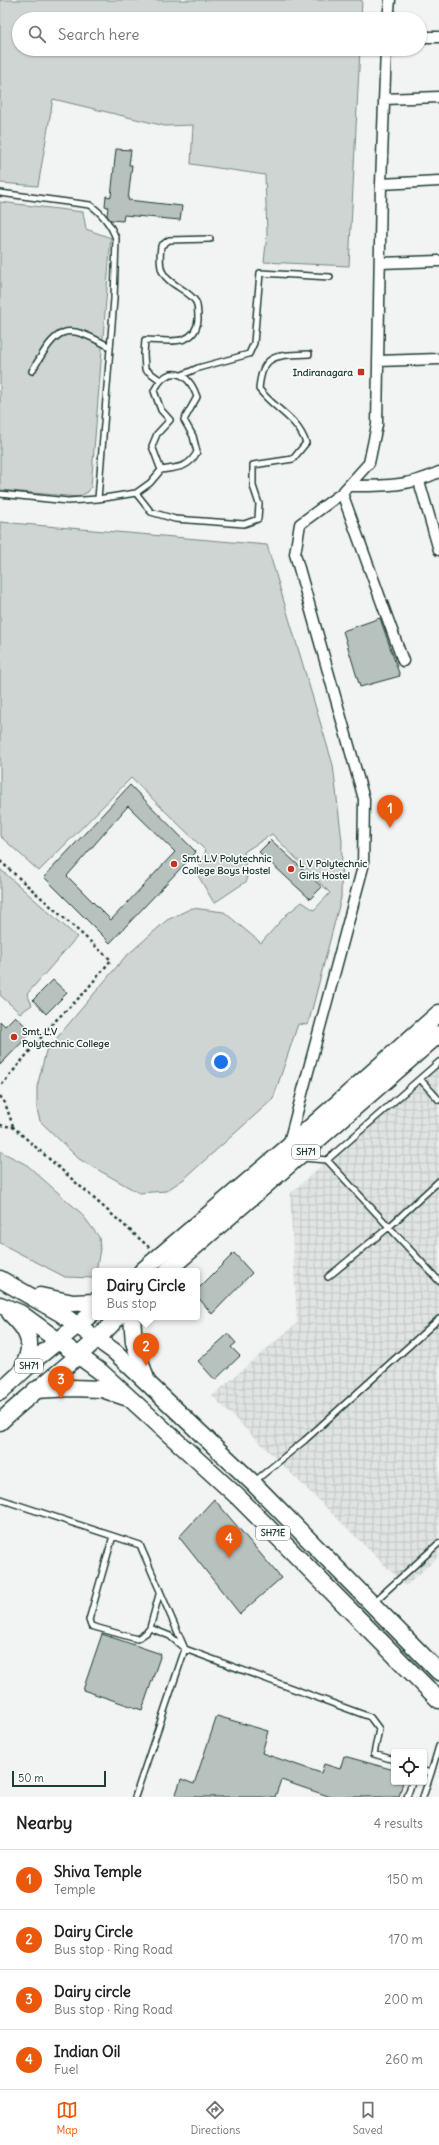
<!DOCTYPE html>
<meta charset="utf-8">
<style>
:root{--surface:#fff;--page:#f6f6f6;--text:#202124;--muted:#757577;--line:#e0e0e0;--accent:#ea580c}
body{margin:0;font-family:Delius,sans-serif;background:var(--page);color:var(--text)}
.controls{position:absolute;right:12px;bottom:12px;display:grid;overflow:hidden;border-radius:4px;box-shadow:0 1px 3px #0004}
.controls button{width:36px;height:36px;display:grid;place-items:center;padding:0;border:0;border-bottom:1px solid var(--line);background:var(--surface);color:var(--text);font:20px sans-serif}
.scale{position:absolute;left:12px;bottom:10px;width:94px;box-sizing:border-box;padding-left:4px;border:2px solid #1f3d34;border-top:0;font-size:11px;line-height:14px;white-space:nowrap;color:#1f3d34;-webkit-text-stroke:3px #fff;paint-order:stroke}
.you{position:absolute;left:221px;top:1062px;width:14px;height:14px;margin:-10px;border:3px solid #fff;border-radius:50%;background:#1a73e8;box-shadow:0 0 0 6px #1a73e833}
.badge{display:grid;place-items:center;width:26px;height:26px;border-radius:50%;background:var(--accent);color:#fff;font-size:13px;font-weight:700}
.pin{position:absolute;translate:-50% -33px;filter:drop-shadow(0 1px 2px #0008)}
.pin::after{content:'';position:absolute;top:21px;width:14px;height:12px;background:inherit;clip-path:polygon(0 0,100% 0,50% 100%)}
.popup{position:absolute;left:92px;top:1268px;width:108px;height:52px;box-sizing:border-box;display:grid;place-content:center;border-radius:4px;background:var(--surface);filter:drop-shadow(0 1px 3px #0005);font-size:13px;white-space:nowrap;color:var(--muted)}
.popup b{font-size:15px;color:var(--text)}
.popup::after{content:'';position:absolute;left:50%;top:100%;margin-left:-8px;border:8px solid transparent;border-top-color:var(--surface)}
.list{margin:0;padding:0;list-style:none}
h2{display:flex;justify-content:space-between;align-items:center;height:52px;margin:0;padding:0 16px;font-size:17px}
h2 small{font-size:13px;font-weight:400;color:var(--muted)}
.list li{display:grid;grid-template-columns:26px 1fr auto;gap:12px;align-items:center;box-sizing:border-box;height:60px;padding:0 16px;border-top:1px solid var(--line)}
.list b{display:block;font-size:15px;white-space:nowrap}
.list p{margin:0;font-size:13px;white-space:nowrap;color:var(--muted)}
.list em{font-size:13px;font-style:normal;color:var(--muted)}
.icon{flex:none;width:22px;height:22px;fill:none;stroke:currentColor;stroke-width:2;stroke-linecap:round;stroke-linejoin:round}
.map{position:relative;flex:none;width:439px;height:1797px;overflow:hidden}
.search{position:absolute;background:var(--surface);box-shadow:0 1px 3px #0004;left:12px;right:12px;top:12px;height:44px;display:flex;align-items:center;gap:10px;box-sizing:border-box;padding:0 14px;border-radius:22px;color:var(--muted);font-size:15px}
.sheet{height:292px;background:var(--surface)}
nav{display:flex;justify-content:space-around;align-items:center;box-sizing:border-box;height:56px;border-top:1px solid var(--line);background:var(--surface);font-size:11px;color:var(--muted)}
nav a{display:grid;justify-items:center;gap:2px}
nav .on{color:var(--accent)}
.map>svg:first-child{display:block}
</style>
<div class="map">
<svg width="439" height="1797" viewBox="0 0 439 1797">
<defs>
<pattern id="industrial-grid" width="8" height="8" patternUnits="userSpaceOnUse"><rect width="8" height="8" fill="#e0e4e3"/><path d="M0 4h8M4 0v8" fill="none" stroke="#c0c4c3"/></pattern>
</defs>
<rect width="100%" height="100%" fill="#f2f3f3"/>
<filter id="ink" filterUnits="userSpaceOnUse"><feTurbulence type="fractalNoise" baseFrequency=".025" numOctaves="2"/><feDisplacementMap in="SourceGraphic" scale="8" xChannelSelector="R" yChannelSelector="G"/><feConvolveMatrix kernelMatrix="1 2 1 2 8 2 1 2 1" color-interpolation-filters="sRGB"/></filter>
<g filter="url(#ink)">
<path fill="url(#industrial-grid)" d="M 439,1059 L 439,1556 L 406,1586 L 212,1396 L 297,1323 L 290,1194 Z"/>
<path fill="#ced5d3" stroke="#768984" d="M 0,0 L 362,0 L 361,19 L 19,19 L 19,49 L 360,49 L 349,266 L 264,262 L 267,234 L 265,175 L 191,164 L 193,125 L 165,126 L 53,99 L 38,186 L 0,183 Z
M 0,202 L 83,212 L 86,229 L 111,238 L 91,487 L 88,492 L 78,497 L 0,490 Z
M 0,522 L 267,545 L 333,765 L 342,841 L 341,898 L 308,1025 L 298,1024 L 273,1099 L 184,1179 L 166,1191 L 139,1193 L 79,1159 L 40,1121 L 37,1109 L 37,1087 L 46,1051 L 124,958 L 167,920 L 192,908 L 224,912 L 261,943 L 287,914 L 302,902 L 314,910 L 330,893 L 272,834 L 244,852 L 247,881 L 214,903 L 196,872 L 206,851 L 131,778 L 39,871 L 0,836 Z
M 0,869 L 77,937 L 27,994 L 32,1005 L 20,1013 L 0,995 Z
M 0,1151 L 27,1165 L 81,1213 L 99,1237 L 100,1249 L 95,1278 L 65,1277 L 0,1243 Z"/>
<path fill="#b7c1bd" stroke="#1f3d34" fill-rule="evenodd" d="M 116,149 L 131,150 L 129,165 L 132,165 L 128,200 L 182,206 L 180,220 L 124,215 L 123,221 L 111,220 L 107,216 L 108,207 L 105,206 L 106,196 L 111,197 Z
M 380,618 L 400,676 L 360,687 L 343,631 Z
M 130,785 L 196,852 L 110,943 L 44,877 ZM 128,806 L 175,852 L 111,920 L 67,876 Z
M 271,840 L 322,887 L 310,899 L 259,852 Z
M 53,980 L 67,993 L 46,1014 L 33,1000 Z
M 15,1016 L 32,1032 L 0,1065 L 0,1021 L 5,1026 Z
M 234,1253 L 252,1273 L 212,1314 L 197,1296 L 197,1290 Z
M 228,1334 L 236,1343 L 231,1347 L 240,1356 L 215,1380 L 198,1361 Z
M 214,1499 L 281,1578 L 240,1614 L 179,1537 Z
M 102,1634 L 161,1654 L 142,1710 L 83,1690 Z
M 217,1716 L 268,1731 L 262,1753 L 321,1773 L 324,1764 L 340,1769 L 344,1756 L 394,1770 L 394,1782 L 403,1782 L 399,1797 L 331,1797 L 281,1780 L 275,1797 L 175,1797 L 181,1779 L 194,1784 Z"/>
<g fill="none" stroke-linecap="round" stroke-linejoin="round">
<g stroke="#1f3d34" stroke-width="8">
<path id="lane" d="M 0,193 L 90,205 C 101,212 112,226 116,239 L 114,299 L 98,499
M 32,371 C 58,327 63,321 110,347
M 182,375 L 198,368 L 249,354 L 254,343 L 260,273 L 330,277
M 160,380 L 145,369 L 144,354 L 145,340 C 166,340 195,348 198,320 C 198,316 198,306 196,302 C 187,288 169,286 162,271 C 159,263 160,254 161,246 L 169,240 L 210,239
M 136,493 L 151,512 L 175,519 L 244,524 L 258,519 L 259,504 L 253,486 L 253,465 L 293,459 L 306,443 C 297,417 275,410 259,389 C 262,352 277,356 309,354
M 0,494 L 68,501 L 98,499 L 136,493 L 150,483 L 161,470 C 177,467 188,469 197,452 L 193,436 L 184,420 L 197,397 C 188,371 168,364 154,391 L 161,410 L 170,420 L 157,434 L 152,446 L 161,470
M 420,1079 L 439,1100
M 303,1158 L 327,1160 L 439,1281
M 327,1160 L 439,1062
M 328,1277 L 389,1227 L 439,1181
M 255,1481 L 305,1440 L 439,1319
M 0,1499 L 140,1545 L 185,1649 L 370,1717 L 379,1729 L 374,1754 L 394,1760
M 113,1536 L 89,1620 L 91,1626 L 137,1639 L 146,1633 L 150,1628 L 170,1636 L 185,1649 L 135,1797
M 374,1602 L 439,1543
M 150,1628 L 160,1591
M 424,1771 L 431,1773 L 439,1746
M 407,1797 L 412,1782
M 423,1797 L 431,1773"/>
</g>
<g stroke="#1f3d34" stroke-width="13">
<path id="street" d="M 388,19 L 390,0
M 420,37 L 439,37
M 384,99 L 439,97
M 381,184 L 439,181
M 380,263 L 439,261
M 378,361 L 439,359
M 419,481 L 439,550
M 349,486 C 383,486 408,487 439,472
M 342,493 L 403,661
M 288,1146 L 363,867 L 364,799 L 295,554 L 300,524 L 342,493 L 369,463 L 377,425 L 381,184 L 386,49"/>
</g>
<g stroke="#1f3d34" stroke-width="19">
<path id="primary" d="M 142,1271 L 288,1147 L 439,1013
M 167,1271 L 439,1034
M 0,1279 L 60,1313 L 115,1352 L 253,1483 L 439,1672
M 40,1296 L 73,1303 L 95,1302
M 0,1305 L 20,1313 L 101,1372 L 239,1498 L 439,1700
M 10,1313 C 30,1332 35,1344 22,1370
M 132,1317 L 134,1342 L 146,1379
M 35,1390 L 71,1388 L 102,1389 L 125,1397
M 0,1392 L 38,1357 L 95,1311
M 0,1422 C 38,1386 83,1357 118,1317"/>
</g>
<path stroke="#1f3d34" stroke-width="2.5" stroke-dasharray="3 3" stroke-linecap="butt" d="M 0,861 L 111,960 L 83,994 L 53,1023 L 0,1087
M 0,1096 L 5,1103 L 13,1126
M 0,1125 L 13,1127 L 150,1248"/>
<use href="#lane" stroke="#fff" stroke-width="5"/>
<use href="#street" stroke="#fff" stroke-width="10"/>
<use href="#primary" stroke="#fff" stroke-width="16"/>
</g>
</g>
<g fill="#c8321e" stroke="#fff" stroke-width="1.5">
<rect x="357" y="368" width="8" height="8" rx="2"/>
<circle cx="174" cy="864" r="4"/>
<circle cx="291" cy="869" r="4"/>
<circle cx="14" cy="1037" r="4"/>
</g>
<g text-anchor="middle" stroke-width="3" stroke-linejoin="round" paint-order="stroke">
<g fill="#fff" stroke="#627771" stroke-width="1">
<rect x="292" y="1145" width="28" height="14" rx="3"/>
<rect x="15" y="1359" width="28" height="14" rx="3"/>
<rect x="256" y="1526" width="34" height="14" rx="3"/>
</g>
<g font-size="9" font-weight="bold" fill="#1f3d34">
<text x="306" y="1155">SH71</text>
<text x="29" y="1369">SH71</text>
<text x="273" y="1536">SH71E</text>
</g>
<g font-size="10" font-weight="bold" fill="#1f3d34" stroke="#fff" text-anchor="start">
<text x="353" y="376" text-anchor="end">Indiranagara</text>
<text x="182" y="862">Smt. L.V Polytechnic<tspan x="182" dy="12">College Boys Hostel</tspan></text>
<text x="299" y="867">L V Polytechnic<tspan x="299" dy="12">Girls Hostel</tspan></text>
<text x="22" y="1035">Smt. L.V<tspan x="22" dy="12">Polytechnic College</tspan></text>
</g>
</g>
</svg>
<div class="controls">
<button><svg class="icon" aria-label="locate" viewBox="0 0 24 24"><circle cx="12" cy="12" r="6"/><path d="M12 2v4M12 18v4M2 12h4M18 12h4"/></svg></button>
</div>
<div class="scale">50 m</div>
<div class="you"></div>
<div class="pin badge" style="left:390px;top:828px">1</div>
<div class="pin badge" style="left:146px;top:1366px">2</div>
<div class="popup"><b>Dairy Circle</b>Bus stop</div>
<div class="pin badge" style="left:61px;top:1399px">3</div>
<div class="pin badge" style="left:229px;top:1558px">4</div>
<div class="search"><svg class="icon" aria-label="search" viewBox="0 0 24 24"><circle cx="10" cy="10" r="6"/><path d="M15 15l6 6"/></svg>Search here</div>
</div>
<section class="sheet">
<h2>Nearby<small>4 results</small></h2>
<ul class="list">
<li><span class="badge">1</span><div><b>Shiva Temple</b><p>Temple</p></div><em>150 m</em></li>
<li><span class="badge">2</span><div><b>Dairy Circle</b><p>Bus stop · Ring Road</p></div><em>170 m</em></li>
<li><span class="badge">3</span><div><b>Dairy circle</b><p>Bus stop · Ring Road</p></div><em>200 m</em></li>
<li><span class="badge">4</span><div><b>Indian Oil</b><p>Fuel</p></div><em>260 m</em></li>
</ul>
</section>
<nav>
<a class="on"><svg class="icon" aria-label="map" viewBox="0 0 24 24"><path d="M3 6l6-2 6 2 6-2v14l-6 2-6-2-6 2zM9 4v14M15 6v14"/></svg>Map</a>
<a><svg class="icon" aria-label="directions" viewBox="0 0 24 24"><path d="M12 3l9 9-9 9-9-9zM9 14v-3h6M13 9l2 2-2 2"/></svg>Directions</a>
<a><svg class="icon" aria-label="saved" viewBox="0 0 24 24"><path d="M7 4h10v16l-5-4-5 4z"/></svg>Saved</a>
</nav>
